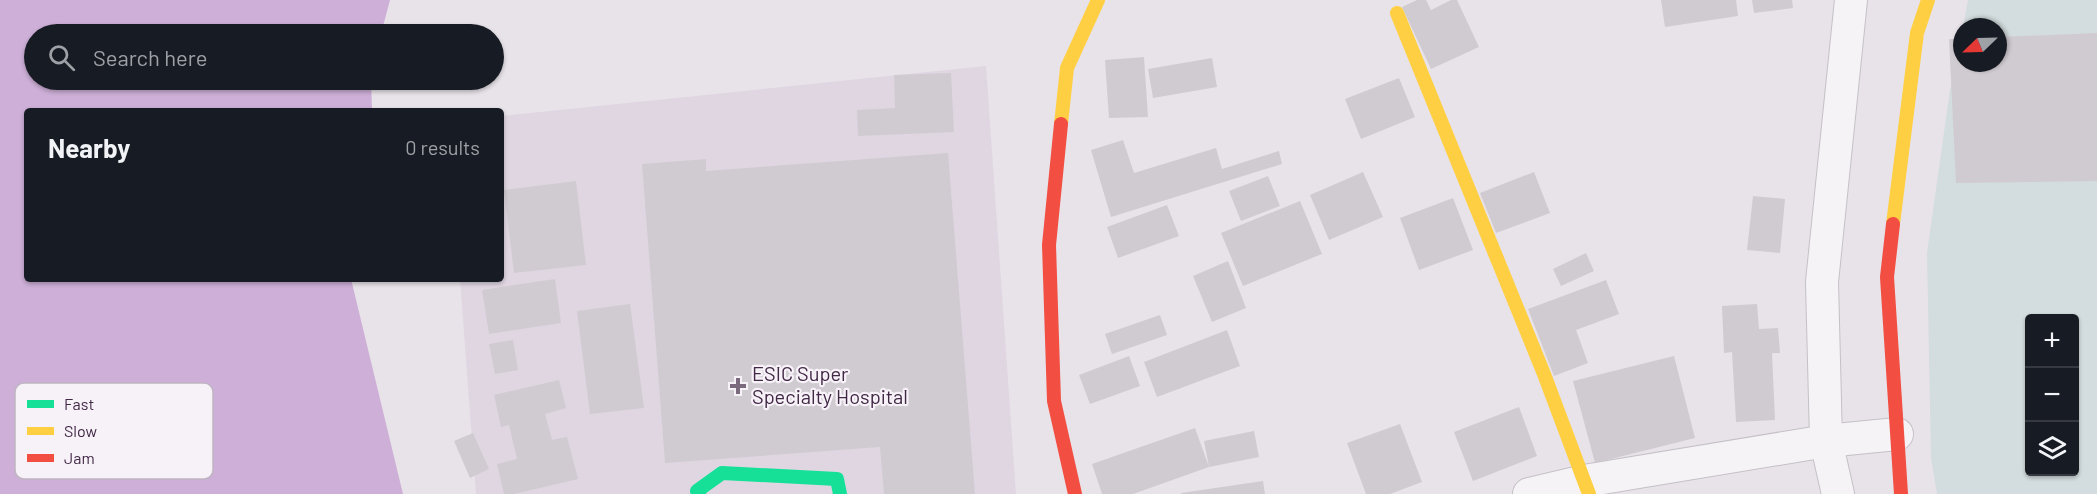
<!DOCTYPE html>
<meta charset="utf-8">
<style>
:root{--surface:#171b24;--page:#20242c;--text:#f1f3f6;--muted:#9ea1a6;--line:#363941}
body{margin:0;font-family:Barlow,sans-serif;background:var(--page);color:var(--text)}
.controls{position:absolute;right:18px;bottom:18px;display:grid;overflow:hidden;border-radius:6px;box-shadow:0 2px 4px #0004}
.controls button{width:54px;height:54px;display:grid;place-items:center;padding:0;border:0;border-bottom:2px solid var(--line);background:var(--surface);color:var(--text);font:30px sans-serif}
.compass{position:absolute;left:1953px;top:18px;width:54px;height:54px;border-radius:50%;background:var(--surface);box-shadow:0 2px 4px #0004;rotate:247deg}
.list{margin:0;padding:0;list-style:none}
h2{display:flex;justify-content:space-between;align-items:center;height:78px;margin:0;padding:0 24px;font-size:26px}
h2 small{font-size:20px;font-weight:400;color:var(--muted)}
.icon{flex:none;width:33px;height:33px;fill:none;stroke:currentColor;stroke-width:2;stroke-linecap:round;stroke-linejoin:round}
.map{position:relative;flex:none;width:2097px;height:494px;overflow:hidden}
.search{position:absolute;background:var(--surface);box-shadow:0 2px 4px #0004;left:24px;top:24px;width:480px;height:66px;display:flex;align-items:center;gap:15px;box-sizing:border-box;padding:0 21px;border-radius:33px;color:var(--muted);font-size:22px}
.panel{position:absolute;background:var(--surface);box-shadow:0 2px 4px #0004;left:24px;top:108px;width:480px;height:174px;border-radius:6px}
.map>svg:first-child{display:block}
</style>
<div class="map">
<svg width="2097" height="494" viewBox="0 0 2097 494">
<rect width="100%" height="100%" fill="#e8e3e9"/>
<path fill="#dfd6e2" d="M 986,66 L 1016,494 L 476,494 L 460,279 L 501,279 L 501,116 Z"/>
<path fill="#d3dcde" fill-rule="evenodd" d="M 1968,0 L 2097,0 L 2097,494 L 1937,494 L 1931,458 L 1927,253 L 1950,90 L 1962,31 L 1962,63 L 1998,63 L 1998,27 L 1963,27 ZM 2030,318 L 2074,318 L 2074,472 L 2030,472 Z"/>
<path fill="#cdafd7" d="M 0,0 L 390,0 L 381,34 L 34,34 L 34,80 L 371,80 L 372,111 L 27,111 L 27,279 L 351,279 L 403,494 L 0,494 Z"/>
<path fill="#d0cbd1" d="M 1417,0 L 1426,0 L 1431,10 L 1451,0 L 1457,0 L 1479,47 L 1431,69 L 1402,7 Z
M 1661,0 L 1736,0 L 1738,16 L 1665,27 Z
M 1752,0 L 1792,0 L 1793,8 L 1754,13 Z
M 2097,33 L 2097,181 L 1956,183 L 1949,39 L 1962,39 L 1962,63 L 1998,63 L 1998,37 Z
M 1144,57 L 1148,117 L 1109,118 L 1105,60 Z
M 1212,58 L 1217,87 L 1153,98 L 1148,69 Z
M 951,73 L 954,132 L 858,136 L 857,110 L 895,108 L 894,75 Z
M 1399,78 L 1415,117 L 1361,139 L 1345,99 Z
M 1123,140 L 1134,173 L 1216,148 L 1222,169 L 1279,151 L 1282,164 L 1111,217 L 1091,150 Z
M 948,153 L 975,494 L 884,494 L 880,447 L 665,463 L 642,164 L 706,159 L 706,171 Z
M 1363,172 L 1383,217 L 1329,240 L 1310,195 Z
M 1534,172 L 1550,213 L 1496,233 L 1480,193 Z
M 1268,176 L 1280,206 L 1241,221 L 1229,191 Z
M 576,181 L 586,265 L 514,273 L 504,190 Z
M 1753,196 L 1785,199 L 1780,253 L 1747,250 Z
M 1453,198 L 1473,250 L 1419,270 L 1400,218 Z
M 1300,201 L 1322,254 L 1243,286 L 1221,233 Z
M 1167,205 L 1179,236 L 1118,258 L 1107,227 Z
M 1586,253 L 1594,271 L 1561,286 L 1553,269 Z
M 1228,261 L 1246,308 L 1212,322 L 1193,276 Z
M 555,279 L 561,323 L 489,334 L 482,290 Z
M 1606,280 L 1619,314 L 1576,330 L 1588,363 L 1554,376 L 1528,309 Z
M 630,304 L 644,408 L 590,414 L 577,311 Z
M 1757,304 L 1759,329 L 1778,328 L 1780,353 L 1772,353 L 1775,420 L 1736,422 L 1732,352 L 1724,353 L 1722,306 Z
M 1160,315 L 1167,335 L 1112,354 L 1105,334 Z
M 1227,330 L 1240,366 L 1157,397 L 1144,362 Z
M 513,340 L 518,370 L 495,374 L 489,344 Z
M 1129,356 L 1140,386 L 1090,404 L 1079,375 Z
M 1674,356 L 1695,438 L 1595,463 L 1573,381 Z
M 559,380 L 566,408 L 545,414 L 552,440 L 567,437 L 578,479 L 514,494 L 504,494 L 497,464 L 517,459 L 509,425 L 501,427 L 494,395 Z
M 1519,407 L 1537,456 L 1473,481 L 1454,432 Z
M 1400,424 L 1422,482 L 1390,494 L 1366,494 L 1347,443 Z
M 1195,428 L 1209,467 L 1204,441 L 1254,431 L 1259,457 L 1209,467 L 1133,494 L 1102,494 L 1092,464 Z
M 473,433 L 489,469 L 470,478 L 454,441 Z
M 1263,481 L 1265,494 L 1181,494 L 1181,493 Z"/>
<g fill="none" stroke-linecap="round" stroke-linejoin="round">
<g stroke="#c5c0c7" stroke-width="34">
<path id="street" d="M 1529,494 L 1584,481 L 1826,441 L 1897,434
M 1838,494 L 1826,441 L 1822,282 L 1851,0"/>
</g>
<use href="#street" stroke="#f5f3f5" stroke-width="32"/>
<path stroke="#16e098" stroke-width="14" d="M 699,494 L 697,491 L 722,473 L 837,479 L 840,494"/>
<path stroke="#ffcf43" stroke-width="14" d="M 1397,13 L 1544,374 L 1589,494
M 1061,124 L 1067,68 L 1098,0
M 1893,224 L 1917,33 L 1928,0"/>
<path stroke="#f24e42" stroke-width="14" d="M 1061,124 L 1049,245 L 1054,401 L 1075,494
M 1893,224 L 1887,277 L 1901,494"/>
</g>
<path fill="#7b697e" stroke="#f7f1f8" stroke-width="2" d="M735 377h6v6h6v6h-6v6h-6v-6h-6v-6h6z"/>
<g text-anchor="middle" stroke-width="4.5" stroke-linejoin="round" paint-order="stroke">
<g font-size="20" fill="#412845" stroke="#f7f1f8" text-anchor="start">
<text x="752" y="381">ESIC Super<tspan x="752" dy="23">Specialty Hospital</tspan></text>
</g>
</g>
<rect x="15" y="383" width="198" height="96" rx="9" fill="#f7f1f8" stroke="#c0b5c2" stroke-width="1.5"/>
<rect x="27" y="400" width="27" height="8" fill="#16e098"/>
<rect x="27" y="427" width="27" height="8" fill="#ffcf43"/>
<rect x="27" y="454" width="27" height="8" fill="#f24e42"/>
<g font-size="16" fill="#412845">
<text x="64" y="410">Fast</text>
<text x="64" y="437">Slow</text>
<text x="64" y="464">Jam</text>
</g>
</svg>
<div class="controls">
<button>+</button>
<button>−</button>
<button><svg class="icon" aria-label="layers" viewBox="0 0 24 24"><path d="M12 4l9 5-9 5-9-5zM3 14l9 5 9-5"/></svg></button>
</div>
<svg class="compass" viewBox="-18 -18 36 36"><path d="M0-13l5 13h-10z" fill="#e53935"/><path d="M0 13l5-13h-10z" fill="#9ea1a6"/></svg>
<div class="search"><svg class="icon" aria-label="search" viewBox="0 0 24 24"><circle cx="10" cy="10" r="6"/><path d="M15 15l6 6"/></svg>Search here</div>
<section class="panel">
<h2>Nearby<small>0 results</small></h2>
<ul class="list">
</ul>
</section>
</div>
